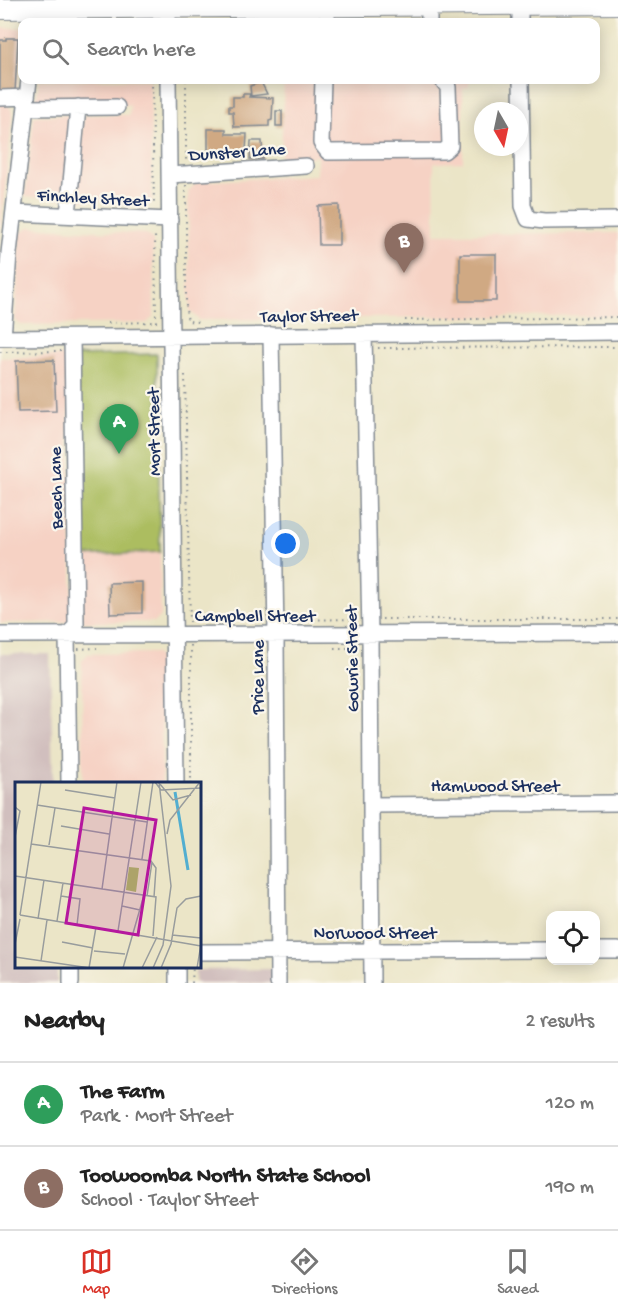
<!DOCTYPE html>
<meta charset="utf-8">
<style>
:root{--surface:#fff;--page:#f2f2f2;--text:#222;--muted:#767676;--line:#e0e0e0;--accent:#d93025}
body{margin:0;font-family:"Gochi Hand",sans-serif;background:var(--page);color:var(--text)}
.controls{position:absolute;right:18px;bottom:18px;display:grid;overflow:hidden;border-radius:12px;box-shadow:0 3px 15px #0003}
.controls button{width:54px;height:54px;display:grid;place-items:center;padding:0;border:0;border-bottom:2px solid var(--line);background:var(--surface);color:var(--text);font:30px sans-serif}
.compass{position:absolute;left:474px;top:102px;width:54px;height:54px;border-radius:50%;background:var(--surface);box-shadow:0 3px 15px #0003;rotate:171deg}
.you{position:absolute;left:286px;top:544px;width:21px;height:21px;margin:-15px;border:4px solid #fff;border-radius:50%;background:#1a73e8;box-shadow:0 0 0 9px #1a73e833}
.badge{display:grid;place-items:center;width:39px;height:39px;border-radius:50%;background:var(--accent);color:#fff;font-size:20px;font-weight:700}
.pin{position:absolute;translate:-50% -50px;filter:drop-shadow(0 2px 3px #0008)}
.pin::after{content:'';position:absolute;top:32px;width:21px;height:18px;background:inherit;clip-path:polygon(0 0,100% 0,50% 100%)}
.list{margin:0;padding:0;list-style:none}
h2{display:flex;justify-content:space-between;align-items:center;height:78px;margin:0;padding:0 24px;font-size:26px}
h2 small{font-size:20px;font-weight:400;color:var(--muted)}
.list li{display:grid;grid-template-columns:39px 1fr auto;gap:18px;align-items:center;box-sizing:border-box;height:84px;padding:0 24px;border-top:2px solid var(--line)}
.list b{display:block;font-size:22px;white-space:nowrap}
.list p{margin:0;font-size:20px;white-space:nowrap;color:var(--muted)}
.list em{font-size:20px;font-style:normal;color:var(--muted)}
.icon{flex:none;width:33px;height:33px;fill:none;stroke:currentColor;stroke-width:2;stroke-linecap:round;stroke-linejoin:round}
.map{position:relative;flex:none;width:618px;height:983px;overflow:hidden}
.search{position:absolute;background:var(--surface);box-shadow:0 3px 15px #0003;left:18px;right:18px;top:18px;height:66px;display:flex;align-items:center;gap:15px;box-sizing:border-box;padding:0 21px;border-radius:12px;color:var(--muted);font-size:22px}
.sheet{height:246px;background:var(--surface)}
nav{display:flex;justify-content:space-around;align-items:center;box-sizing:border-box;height:84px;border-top:2px solid var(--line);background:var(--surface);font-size:16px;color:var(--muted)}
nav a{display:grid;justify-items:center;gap:3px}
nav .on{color:var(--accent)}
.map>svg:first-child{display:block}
</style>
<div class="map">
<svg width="618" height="983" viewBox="0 0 618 983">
<rect width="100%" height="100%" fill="#fbf7ec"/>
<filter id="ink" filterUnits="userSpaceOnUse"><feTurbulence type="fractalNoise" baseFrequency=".0167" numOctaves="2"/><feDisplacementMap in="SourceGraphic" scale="12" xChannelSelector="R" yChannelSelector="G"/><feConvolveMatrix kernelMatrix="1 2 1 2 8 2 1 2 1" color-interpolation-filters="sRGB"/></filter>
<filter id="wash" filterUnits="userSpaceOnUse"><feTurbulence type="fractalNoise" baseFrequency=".008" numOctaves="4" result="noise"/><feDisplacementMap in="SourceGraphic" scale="24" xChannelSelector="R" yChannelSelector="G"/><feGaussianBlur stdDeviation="1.35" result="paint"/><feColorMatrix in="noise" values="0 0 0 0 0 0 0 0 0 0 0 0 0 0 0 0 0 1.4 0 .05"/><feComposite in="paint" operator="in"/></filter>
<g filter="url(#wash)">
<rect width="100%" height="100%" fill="#ebe5c7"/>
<path fill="#f6d2c4" d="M 0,28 L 22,28 L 16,95 L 0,96 Z
M 39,80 L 150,80 L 152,203 L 75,200 L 84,115 L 129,115 L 130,105 L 36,104 Z
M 284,80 L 469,80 L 469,87 L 463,88 L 463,162 L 434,163 L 435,234 L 618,233 L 618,315 L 199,320 L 190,311 L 188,192 L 197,182 L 317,175 L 317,156 L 281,161 Z
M 4,102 L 13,111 L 0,236 L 0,103 Z
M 67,115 L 73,122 L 64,199 L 25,197 L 34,116 Z
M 29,227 L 146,234 L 153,240 L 154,316 L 147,323 L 21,325 L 15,320 L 20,233 Z
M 68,356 L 73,622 L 0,623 L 0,358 Z
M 160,552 L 161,616 L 154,622 L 82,622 L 81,556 Z
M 155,653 L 161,661 L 162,783 L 83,783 L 82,660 L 88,654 Z"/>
<path fill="#d1bfbe" d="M 0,654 L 50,654 L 53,783 L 16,784 L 16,966 L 57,967 L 57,983 L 0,983 Z
M 275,969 L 275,983 L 195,983 L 195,970 Z"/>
<path fill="#acbd61" stroke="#647660" stroke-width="1.5" d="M 157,354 L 160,552 L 81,556 L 77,356 Z"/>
<g id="blocks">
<path fill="#d0a983" d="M 6,38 L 18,38 L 15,92 L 0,92 L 0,40 L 6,40 Z
M 261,82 L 267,94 L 251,96 L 250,86 Z
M 243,94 L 250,94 L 249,97 L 273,98 L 272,120 L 269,121 L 269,126 L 234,127 L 233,112 L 229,112 L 229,106 L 233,106 L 233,97 L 243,97 Z
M 276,111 L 282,111 L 282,126 L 276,126 Z
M 208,129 L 226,129 L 226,134 L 247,134 L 246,151 L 208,153 Z
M 251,141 L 262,141 L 263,159 L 250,159 Z
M 339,205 L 339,245 L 319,245 L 318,206 Z
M 460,254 L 496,254 L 496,301 L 460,301 Z
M 54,360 L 56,411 L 18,412 L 16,361 Z
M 142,582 L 142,613 L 110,614 L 109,583 Z"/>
</g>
</g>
<g filter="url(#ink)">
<use href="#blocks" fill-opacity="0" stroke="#838a92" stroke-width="1.5"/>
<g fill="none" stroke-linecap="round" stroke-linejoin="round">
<g stroke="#838a92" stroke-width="18">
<path id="minor" d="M 520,4 L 520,22
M 429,5 L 429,22
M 168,22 L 168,7
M 327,22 L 327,5
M 168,80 L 176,784
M 323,80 L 321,143 L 328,152 L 444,151 L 450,146 L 448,87 L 442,80
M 521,80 L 523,206 L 528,219 L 544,221 L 618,220
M 0,98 L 27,97
M 26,108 L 117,107
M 170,175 L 306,166
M 14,213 L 170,220
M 68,215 L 78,107
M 364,334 L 370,634 L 372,983
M 271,335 L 276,635 L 278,983
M 0,338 L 618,332
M 3,338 L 9,253 L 29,80
M 0,635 L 618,633
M 69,784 L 67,635 L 76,626 L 76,622 L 72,338
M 371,805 L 618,803
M 596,950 L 618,950
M 200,952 L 550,950
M 71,966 L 71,983
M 177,966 L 177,983"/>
</g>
<g stroke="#838a92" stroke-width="22">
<path id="major" d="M 0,9 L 618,4"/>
</g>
<path stroke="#838a92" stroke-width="2" stroke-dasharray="1.5 4.5" stroke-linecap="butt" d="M 20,73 L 22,48
M 152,80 L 154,206
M 186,80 L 186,161
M 186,185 L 186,310 L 188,321 L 198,322
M 405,320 L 618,317
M 108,323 L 156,322 L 155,232
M 378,348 L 618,347
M 0,352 L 61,351
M 185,375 L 190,622
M 382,619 L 618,619
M 289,620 L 358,619
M 191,645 L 191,784
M 334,648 L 359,648
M 78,649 L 97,648
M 192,983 L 193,966"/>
<use href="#minor" stroke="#fff" stroke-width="15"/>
<use href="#major" stroke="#fff" stroke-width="20"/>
</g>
</g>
<g text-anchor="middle" stroke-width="4.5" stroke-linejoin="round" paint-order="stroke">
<g font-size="18" fill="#1b2f5e" stroke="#fbf7ec">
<text transform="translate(237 151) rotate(-4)" y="6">Dunster Lane</text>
<text transform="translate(93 197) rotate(3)" y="6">Finchley Street</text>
<text transform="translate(309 315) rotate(-1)" y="6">Taylor Street</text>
<text transform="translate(153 432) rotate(-91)" y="6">Mort Street</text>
<text transform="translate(55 488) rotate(-91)" y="6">Beech Lane</text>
<text x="255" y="621">Campbell Street</text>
<text transform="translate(351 659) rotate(-91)" y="6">Gowrie Street</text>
<text transform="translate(257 677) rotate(-90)" y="6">Price Lane</text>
<text x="495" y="791">Hamwood Street</text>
<text x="375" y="938">Norwood Street</text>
</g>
</g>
<g transform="translate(15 782)">
<rect width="186" height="186" fill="#ebe5c7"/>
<path d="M 114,85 L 124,86 L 121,110 L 111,108 Z" fill="#acbd61"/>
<path fill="none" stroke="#52aed0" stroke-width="3" d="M 160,10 L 173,88"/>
<path fill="none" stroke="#989c9d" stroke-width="1.5" d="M 140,0 L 146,8 L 186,6M 145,2 L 158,18 L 176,13M 50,8 L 100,16M 22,23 L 132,40M 0,25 L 5,29 L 0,55M 46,44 L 94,52M 152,52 L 155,38 L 185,0M 16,62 L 136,79 L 141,86 L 139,115M 34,63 L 40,26M 127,77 L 138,0M 0,94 L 141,115 L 138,154M 87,107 L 102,0M 46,114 L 65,117 L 62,143M 132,114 L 137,80M 107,124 L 125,128M 5,133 L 157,159M 5,133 L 26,0M 23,137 L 29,98M 42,139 L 48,101M 103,149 L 126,0M 157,153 L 186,156M 157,159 L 186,164M 47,160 L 78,166M 0,162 L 5,137M 79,169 L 110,172M 0,175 L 75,186M 26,179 L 32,138M 74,186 L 81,145M 108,186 L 129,113M 127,186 L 142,155M 138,186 L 148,163 L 156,104 L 144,0M 146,186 L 156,162 L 162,126 L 171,117 L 186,114M 182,186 L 186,162"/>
<path fill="#b5179e" fill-opacity="0.15" stroke="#b5179e" stroke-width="3" d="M 69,26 L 141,38 L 123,153 L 51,141 Z"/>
<rect width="186" height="186" fill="none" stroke="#1b2f5e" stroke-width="3"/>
</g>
</svg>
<div class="controls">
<button><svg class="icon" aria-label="locate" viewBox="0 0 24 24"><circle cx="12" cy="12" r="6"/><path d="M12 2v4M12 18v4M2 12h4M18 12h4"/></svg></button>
</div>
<svg class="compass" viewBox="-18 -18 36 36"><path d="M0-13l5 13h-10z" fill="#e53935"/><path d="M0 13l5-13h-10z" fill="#767676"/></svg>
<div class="you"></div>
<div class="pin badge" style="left:119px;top:454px;background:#2e9e5b">A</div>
<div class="pin badge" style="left:404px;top:273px;background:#8d6e63">B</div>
<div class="search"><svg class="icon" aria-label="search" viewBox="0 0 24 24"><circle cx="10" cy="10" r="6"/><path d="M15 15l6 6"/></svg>Search here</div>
</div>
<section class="sheet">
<h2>Nearby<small>2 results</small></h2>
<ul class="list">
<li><span class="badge" style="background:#2e9e5b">A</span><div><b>The Farm</b><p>Park · Mort Street</p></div><em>120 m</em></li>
<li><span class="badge" style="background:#8d6e63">B</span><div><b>Toowoomba North State School</b><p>School · Taylor Street</p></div><em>190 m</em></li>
</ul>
</section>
<nav>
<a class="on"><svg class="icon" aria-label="map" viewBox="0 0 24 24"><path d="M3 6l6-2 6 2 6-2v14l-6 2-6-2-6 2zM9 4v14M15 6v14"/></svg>Map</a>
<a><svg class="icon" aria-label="directions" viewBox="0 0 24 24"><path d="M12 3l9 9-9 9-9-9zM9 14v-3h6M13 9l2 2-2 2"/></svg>Directions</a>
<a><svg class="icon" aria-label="saved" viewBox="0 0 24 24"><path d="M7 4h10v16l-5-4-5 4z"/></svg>Saved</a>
</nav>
